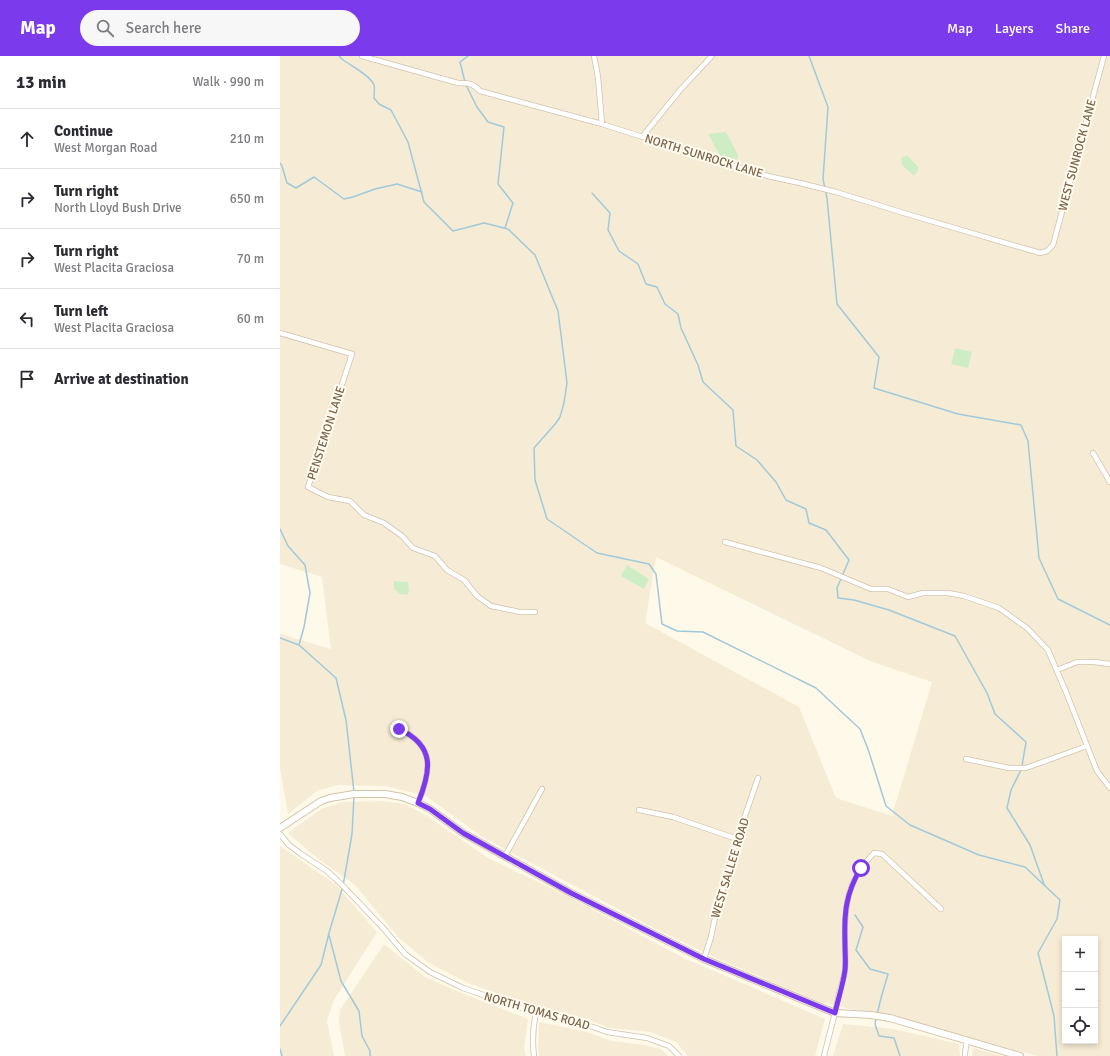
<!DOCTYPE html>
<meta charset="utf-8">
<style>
:root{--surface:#fff;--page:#f7f7f7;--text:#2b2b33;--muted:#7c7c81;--line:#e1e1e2;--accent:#7c3aed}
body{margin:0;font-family:Signika,sans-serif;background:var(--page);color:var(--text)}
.controls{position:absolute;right:12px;bottom:12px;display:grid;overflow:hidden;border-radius:0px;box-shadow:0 2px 6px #0003}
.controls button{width:36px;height:36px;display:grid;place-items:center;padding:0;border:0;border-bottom:1px solid var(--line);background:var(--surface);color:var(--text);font:20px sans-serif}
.stop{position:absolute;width:12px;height:12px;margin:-9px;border:3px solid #7c3aed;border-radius:50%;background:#fff}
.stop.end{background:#7c3aed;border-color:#fff;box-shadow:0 1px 4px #0008}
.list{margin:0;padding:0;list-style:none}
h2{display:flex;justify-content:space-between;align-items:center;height:52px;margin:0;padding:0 16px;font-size:17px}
h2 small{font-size:13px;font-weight:400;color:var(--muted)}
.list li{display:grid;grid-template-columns:26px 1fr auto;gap:12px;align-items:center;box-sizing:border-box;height:60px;padding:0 16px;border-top:1px solid var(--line)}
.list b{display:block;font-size:15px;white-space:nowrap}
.list p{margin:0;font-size:13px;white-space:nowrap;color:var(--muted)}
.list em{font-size:13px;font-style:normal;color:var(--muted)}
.icon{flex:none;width:22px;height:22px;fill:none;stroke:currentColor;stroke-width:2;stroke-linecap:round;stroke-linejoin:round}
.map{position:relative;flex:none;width:830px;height:1000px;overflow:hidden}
header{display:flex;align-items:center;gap:24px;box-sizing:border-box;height:56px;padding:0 20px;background:var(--accent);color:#fff}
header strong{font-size:19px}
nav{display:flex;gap:22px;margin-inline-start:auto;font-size:14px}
.search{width:280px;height:36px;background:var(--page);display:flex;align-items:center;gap:10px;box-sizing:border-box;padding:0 14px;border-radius:22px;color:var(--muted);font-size:15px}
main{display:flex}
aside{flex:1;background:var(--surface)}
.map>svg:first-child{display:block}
</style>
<header>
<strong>Map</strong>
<div class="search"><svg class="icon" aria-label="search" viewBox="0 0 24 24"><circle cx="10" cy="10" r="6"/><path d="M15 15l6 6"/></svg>Search here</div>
<nav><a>Map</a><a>Layers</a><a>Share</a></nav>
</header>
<main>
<aside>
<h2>13 min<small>Walk · 990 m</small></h2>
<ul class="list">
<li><svg class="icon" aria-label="ahead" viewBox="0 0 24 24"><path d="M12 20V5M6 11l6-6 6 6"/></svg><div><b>Continue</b><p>West Morgan Road</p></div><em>210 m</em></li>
<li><svg class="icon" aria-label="right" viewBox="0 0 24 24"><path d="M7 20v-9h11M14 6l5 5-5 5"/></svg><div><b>Turn right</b><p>North Lloyd Bush Drive</p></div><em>650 m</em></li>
<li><svg class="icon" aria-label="right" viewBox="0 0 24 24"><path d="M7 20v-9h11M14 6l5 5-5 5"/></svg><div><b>Turn right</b><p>West Placita Graciosa</p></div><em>70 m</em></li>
<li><svg class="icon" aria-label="left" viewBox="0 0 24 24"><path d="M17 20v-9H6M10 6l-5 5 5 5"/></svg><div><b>Turn left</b><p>West Placita Graciosa</p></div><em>60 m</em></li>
<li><svg class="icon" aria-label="arrive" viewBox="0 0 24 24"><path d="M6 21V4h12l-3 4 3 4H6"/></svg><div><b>Arrive at destination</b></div></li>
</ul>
</aside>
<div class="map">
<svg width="830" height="1000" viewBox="0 0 830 1000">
<rect width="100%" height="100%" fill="#fef9e8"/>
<path fill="#f6ecd5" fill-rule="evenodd" d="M 0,0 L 830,0 L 830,1000 L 757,1000 L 607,958 L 570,953 L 538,945 L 438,903 L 370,870 L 201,780 L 146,740 L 106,730 L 57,729 L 37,735 L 8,758 L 0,712 L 0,578 L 51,593 L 42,521 L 0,508 ZM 376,501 L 590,605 L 652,626 L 612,760 L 556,742 L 519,651 L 365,567 ZM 785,883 L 815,883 L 815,985 L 785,985 Z
M 101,745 L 125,748 L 147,760 L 208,802 L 285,839 L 404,902 L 545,963 L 535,1000 L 408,1000 L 396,986 L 370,976 L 330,972 L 300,961 L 254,950 L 188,927 L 149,907 L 118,881 L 75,829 L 32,798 L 8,777 L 41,753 L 62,746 Z
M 0,790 L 56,829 L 97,876 L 54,944 L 47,965 L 54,1000 L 0,1000 Z
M 104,888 L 145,921 L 174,934 L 248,963 L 244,992 L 246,1000 L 65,1000 L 59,966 L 60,954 Z
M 259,966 L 307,976 L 332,985 L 364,989 L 381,993 L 388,1000 L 259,1000 L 258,993 Z
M 563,968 L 613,973 L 679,988 L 680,1000 L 553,1000 Z
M 693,992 L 721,1000 L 692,1000 Z"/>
<path fill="#ceedc5" d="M 446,76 L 458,99 L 458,102 L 455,105 L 440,100 L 428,78 Z
M 627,99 L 638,111 L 638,114 L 634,120 L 622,109 L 621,102 Z
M 675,292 L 692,296 L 688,312 L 671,308 Z
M 347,509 L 369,523 L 364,533 L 341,520 Z
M 114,525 L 128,526 L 129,536 L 127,539 L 120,538 L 114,533 Z"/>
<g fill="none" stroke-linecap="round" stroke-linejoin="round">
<path stroke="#a0c9db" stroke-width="1.5" d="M 59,0 L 62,3 C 70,9 91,20 94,29 C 95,33 94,38 94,42 L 99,48 L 111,54 L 128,86 L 144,146 L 173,175 L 204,167 L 228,173 L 255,199 L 278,255 L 287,327 L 284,347 L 280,361 L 276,367 L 254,392 L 255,424 L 267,463 L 317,497 L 369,508 L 376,518 L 382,568 L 397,575 L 423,576 L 536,632 L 580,673 L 588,693 L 606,750 L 630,769 L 699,799 L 745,811 L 780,844 L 777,863 L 758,897 L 774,960 L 777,1000
M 529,0 L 548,51 L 543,123 L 547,142 L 557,248 L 599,301 L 594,332 L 678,358 L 741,369 L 748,385 L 759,502 L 778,543 L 830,569
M 185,26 L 180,6 L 188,0
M 186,29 L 197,51 L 208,66 L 224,71 L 218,128 L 233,147 L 225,172
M 0,107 L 2,110 L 7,127 L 16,132 L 34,121 L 64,143 L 73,141 L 95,133 L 117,128 L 142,136
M 312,137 L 330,157 L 328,174 L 339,195 L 358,208 L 366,228 L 377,231 L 385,248 L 398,258 L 401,272 L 418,309 L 423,326 L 453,354 L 456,390 L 477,404 L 496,426 L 506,444 L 526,453 L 529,467 L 546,474 L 569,504 L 557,532 L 558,542 L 574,544 L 609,554 L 675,580 L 707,637 L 715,658 L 746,686 L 742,710
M 0,473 L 8,490 L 25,509 L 30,537 L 24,571 L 19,589
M 0,582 L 19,589 L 56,622 L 66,664 L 74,736
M 741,714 L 731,734 L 727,752 L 750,789 L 764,828
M 575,859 L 583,871 L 576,894 L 590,913 L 608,918 L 601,942 L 597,959
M 49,879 L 61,925 L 79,955 L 82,980 L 90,995 L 90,1000
M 596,962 L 595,968 L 599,980 L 614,982 L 620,1000
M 0,970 L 41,909 L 49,877 L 63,830 L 72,778 L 74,740
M 0,993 L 2,1000"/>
<g stroke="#d1c2ac" stroke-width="6">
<path id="street" d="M 82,0 L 178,27 C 188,27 193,27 200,35 L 322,68 L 453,110 L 492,121 L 520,127 L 556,136 L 627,158 L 760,197 L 767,195 L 773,189 L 824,0
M 314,0 L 318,21 L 322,68
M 362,81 L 401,33 L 432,0
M 0,277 L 72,298 L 28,431 L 48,441 L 70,445 L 84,459 L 104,467 L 122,480 L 133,492 L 155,500 L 167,514 L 184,524 L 197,540 L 211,550 L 240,556 L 255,556
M 813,397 L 830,426
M 445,486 L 541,512 L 591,533 L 608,533 L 628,541 L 643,537 L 668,537 L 684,540 L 719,552 L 747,572 L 768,594 L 786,636 L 817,715 L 830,732
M 777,614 L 797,606 L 814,606 L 830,608
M 119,673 C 156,690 151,715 138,747
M 686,703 L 729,712 L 746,712 L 807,690
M 359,754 L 393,761 L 457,783
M 0,778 L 9,789 L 21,798 L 47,815 L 63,830 L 104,873 L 125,898 L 150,916 L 183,932 L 244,953 L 293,964 L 327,976 L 367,982 L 389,990 L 399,1000
M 225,800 L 262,733
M 424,903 L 431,881 L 434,866 L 457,783 L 478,722
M 254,1000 C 252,985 253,971 256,956
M 544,1000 C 549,979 555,959 559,938 C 561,930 564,922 565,914 C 566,905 565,895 565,886 C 564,850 567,824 594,797 L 602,798 L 661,853
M 685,1000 L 685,997 L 687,984"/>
</g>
<g stroke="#d4c3aa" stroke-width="8">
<path id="secondary" d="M 0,772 L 41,745 L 50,742 L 74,738 L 105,738 L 122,741 L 138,747 L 150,753 L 183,777 L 291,837 L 424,903 L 555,957 L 591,959 L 610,962 L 740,1000"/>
</g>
<use href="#street" stroke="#fff" stroke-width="4.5"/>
<use href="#secondary" stroke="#fff" stroke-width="6"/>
</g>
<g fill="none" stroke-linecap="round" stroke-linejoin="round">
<path stroke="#7c3aed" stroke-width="5" d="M 119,673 C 156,690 151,715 138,747 L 150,753 L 183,777 L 291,837 L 424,903 L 555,957 C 558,943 563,929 565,914 C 566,906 565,897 565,889 C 564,859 565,838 581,812"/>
</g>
<g text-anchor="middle" stroke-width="4" stroke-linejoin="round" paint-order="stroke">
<g font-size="12" fill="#7a624a" stroke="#fffbef">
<text transform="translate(797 99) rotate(-75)" y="4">WEST SUNROCK LANE</text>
<text transform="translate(424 100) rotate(17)" y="4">NORTH SUNROCK LANE</text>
<text transform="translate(46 377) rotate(-72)" y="4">PENSTEMON LANE</text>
<text transform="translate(450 812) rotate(-73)" y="4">WEST SALLEE ROAD</text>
<text transform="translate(257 955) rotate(16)" y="4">NORTH TOMAS ROAD</text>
</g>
</g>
</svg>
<div class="controls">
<button>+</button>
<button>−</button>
<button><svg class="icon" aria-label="locate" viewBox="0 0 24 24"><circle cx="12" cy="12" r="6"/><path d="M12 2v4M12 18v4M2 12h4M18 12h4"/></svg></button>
</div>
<div class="stop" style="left:581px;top:812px"></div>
<div class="stop end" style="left:119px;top:673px"></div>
</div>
</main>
